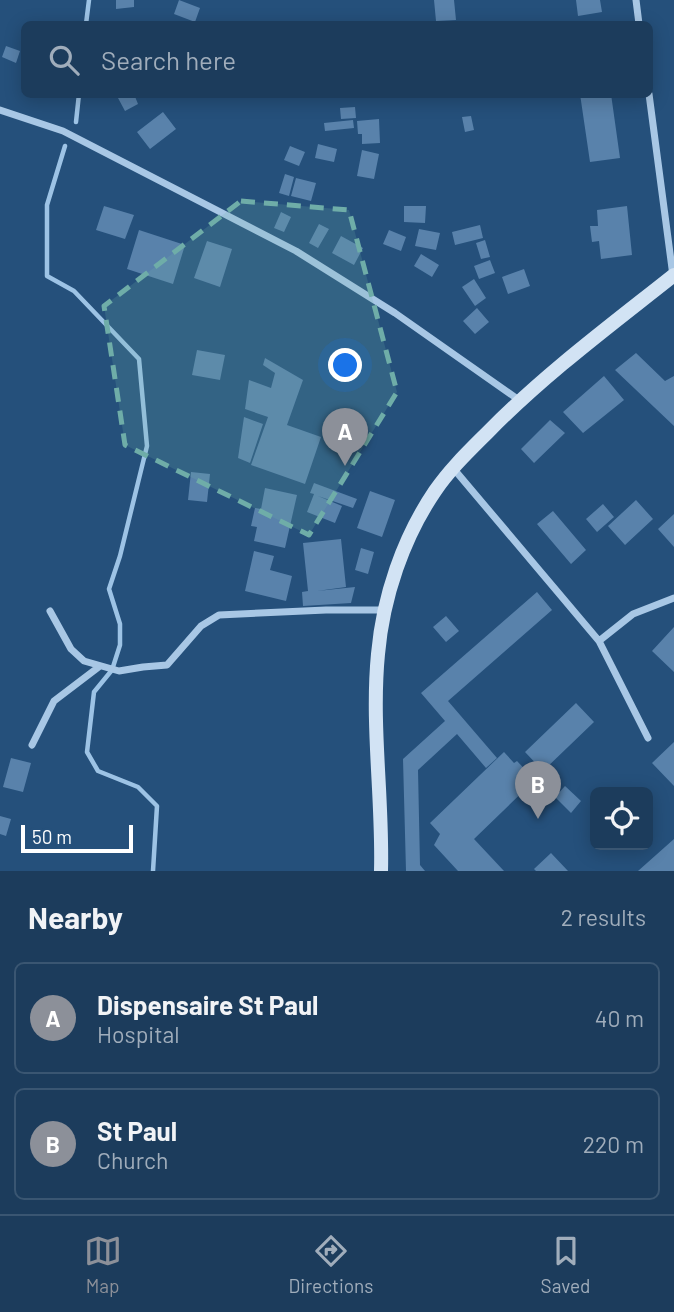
<!DOCTYPE html>
<style>
:root{--surface:#1c3c5c;--page:#254362;--text:#f1f3f6;--muted:#a0adbb;--line:#3a5672;--accent:#8c9099}
body{margin:0;font-family:Barlow,sans-serif;background:var(--page);color:var(--text)}
.controls{position:absolute;right:21px;bottom:21px;display:grid;overflow:hidden;border-radius:10px;box-shadow:0 4px 18px #0003}
.controls button{width:63px;height:63px;display:grid;place-items:center;padding:0;border:0;border-bottom:2px solid var(--line);background:var(--surface);color:var(--text);font:35px sans-serif}
.scale{position:absolute;left:21px;bottom:18px;width:112px;box-sizing:border-box;padding-left:7px;border:4px solid #fff;border-top:0;font-size:19px;line-height:24px;white-space:nowrap;color:#fff;-webkit-text-stroke:5px #25507b;paint-order:stroke}
.you{position:absolute;left:346px;top:366px;width:24px;height:24px;margin:-18px;border:5px solid #fff;border-radius:50%;background:#1a73e8;box-shadow:0 0 0 10px #1a73e833}
.badge{display:grid;place-items:center;width:46px;height:46px;border-radius:50%;background:var(--accent);color:#fff;font-size:23px;font-weight:700}
.pin{position:absolute;translate:-50% -58px;filter:drop-shadow(0 2px 4px #0008)}
.pin::after{content:'';position:absolute;top:37px;width:24px;height:21px;background:inherit;clip-path:polygon(0 0,100% 0,50% 100%)}
.list{margin:0;padding:0;list-style:none}
h2{display:flex;justify-content:space-between;align-items:center;height:91px;margin:0;padding:0 28px;font-size:30px}
h2 small{font-size:23px;font-weight:400;color:var(--muted)}
.list li{display:grid;grid-template-columns:46px 1fr auto;gap:21px;align-items:center;box-sizing:border-box;height:112px;margin:0 14px 14px;padding:0 14px;border:2px solid var(--line);border-radius:10px}
.list b{display:block;font-size:26px;white-space:nowrap}
.list p{margin:0;font-size:23px;white-space:nowrap;color:var(--muted)}
.list em{font-size:23px;font-style:normal;color:var(--muted)}
.icon{flex:none;width:38px;height:38px;fill:none;stroke:currentColor;stroke-width:2;stroke-linecap:round;stroke-linejoin:round}
.map{position:relative;flex:none;width:674px;height:871px;overflow:hidden}
.search{position:absolute;background:var(--surface);box-shadow:0 4px 18px #0003;left:21px;right:21px;top:21px;height:77px;display:flex;align-items:center;gap:18px;box-sizing:border-box;padding:0 24px;border-radius:10px;color:var(--muted);font-size:26px}
.sheet{height:343px;background:var(--surface)}
nav{display:flex;justify-content:space-around;align-items:center;box-sizing:border-box;height:98px;border-top:2px solid var(--line);background:var(--surface);font-size:19px;color:var(--muted)}
nav a{display:grid;justify-items:center;gap:4px}
nav .on{color:var(--accent)}
.map>svg:first-child{display:block}
</style>
<div class="map">
<svg width="674" height="871" viewBox="0 0 674 871">
<rect width="100%" height="100%" fill="#25507b"/>
<g fill="none" stroke-linecap="round" stroke-linejoin="round">
<path stroke="#9dc3e5" stroke-width="4.5" d="M 86,24 L 89,0
M 76,122 L 79,94
M 65,146 L 47,205 L 47,276 L 74,291 L 139,359 L 147,446 L 120,556 L 109,589 L 120,624 L 120,645 L 112,670 L 94,692 L 87,752 L 98,771 L 138,787 L 157,806 L 153,871"/>
</g>
<path fill="#5982ab" d="M 116,0 L 134,0 L 134,7 L 116,9 Z
M 179,0 L 200,8 L 195,22 L 174,14 Z
M 434,0 L 454,0 L 456,20 L 436,21 Z
M 576,0 L 600,0 L 602,12 L 578,16 Z
M 6,46 L 20,51 L 16,63 L 2,57 Z
M 126,94 L 134,94 L 138,104 L 125,111 L 118,98 Z
M 580,94 L 611,94 L 620,158 L 590,162 Z
M 355,107 L 356,118 L 341,119 L 340,108 Z
M 163,112 L 176,129 L 150,149 L 137,132 Z
M 471,116 L 474,130 L 465,132 L 462,117 Z
M 379,119 L 380,143 L 362,144 L 362,134 L 358,134 L 357,121 Z
M 353,120 L 354,128 L 325,131 L 324,123 Z
M 318,144 L 337,149 L 334,162 L 315,158 Z
M 290,146 L 305,152 L 299,166 L 284,160 Z
M 362,150 L 379,154 L 374,179 L 357,176 Z
M 285,174 L 294,177 L 289,196 L 279,193 Z
M 296,178 L 316,183 L 311,201 L 291,196 Z
M 104,206 L 134,215 L 125,239 L 96,230 Z
M 404,206 L 426,206 L 425,223 L 404,222 Z
M 627,206 L 632,255 L 601,259 L 599,241 L 592,242 L 590,226 L 598,226 L 597,210 Z
M 281,212 L 291,217 L 284,232 L 274,228 Z
M 319,224 L 329,229 L 318,248 L 309,243 Z
M 480,225 L 483,238 L 455,245 L 452,232 Z
M 419,229 L 440,233 L 436,250 L 415,246 Z
M 139,230 L 185,245 L 173,284 L 127,269 Z
M 389,230 L 406,237 L 401,251 L 383,244 Z
M 341,236 L 363,248 L 354,265 L 332,253 Z
M 485,240 L 490,257 L 481,259 L 476,243 Z
M 207,241 L 232,249 L 220,287 L 194,278 Z
M 421,254 L 439,265 L 432,277 L 414,266 Z
M 490,260 L 495,273 L 479,279 L 474,266 Z
M 524,269 L 530,286 L 508,294 L 502,277 Z
M 474,279 L 486,298 L 475,306 L 462,287 Z
M 477,308 L 489,322 L 475,334 L 463,321 Z
M 197,350 L 225,355 L 220,380 L 192,375 Z
M 636,353 L 665,381 L 674,376 L 674,426 L 615,370 Z
M 265,358 L 303,380 L 287,425 L 321,437 L 305,484 L 251,465 L 268,417 L 245,409 L 249,380 L 271,388 L 275,373 L 263,365 Z
M 604,376 L 624,400 L 583,433 L 563,412 Z
M 244,417 L 263,424 L 250,463 L 238,458 Z
M 550,420 L 565,433 L 534,463 L 521,449 Z
M 191,472 L 210,474 L 207,502 L 188,500 Z
M 314,483 L 357,499 L 353,508 L 318,496 L 342,506 L 335,523 L 307,512 L 314,494 L 310,493 Z
M 265,488 L 297,495 L 285,548 L 254,541 L 257,527 L 251,526 L 255,508 L 261,509 Z
M 370,491 L 395,500 L 382,537 L 357,528 Z
M 636,500 L 653,519 L 625,545 L 608,526 Z
M 603,504 L 614,517 L 597,532 L 586,519 Z
M 553,511 L 586,550 L 571,564 L 537,524 Z
M 674,514 L 674,547 L 658,529 Z
M 341,539 L 346,587 L 317,591 L 355,587 L 351,603 L 303,606 L 302,592 L 308,591 L 303,543 Z
M 361,548 L 374,552 L 368,574 L 355,570 Z
M 254,551 L 274,556 L 270,570 L 292,576 L 286,601 L 245,591 Z
M 537,592 L 552,610 L 448,701 L 497,758 L 486,768 L 457,734 L 418,770 L 420,865 L 425,871 L 406,871 L 403,759 L 445,721 L 421,693 Z
M 446,616 L 459,631 L 446,642 L 433,627 Z
M 674,627 L 674,672 L 652,651 Z
M 576,703 L 594,722 L 543,771 L 525,752 Z
M 674,742 L 674,786 L 652,763 Z
M 504,752 L 514,763 L 517,761 L 535,780 L 474,839 L 504,871 L 458,871 L 434,845 L 440,834 L 430,823 Z
M 11,758 L 31,763 L 23,792 L 3,787 Z
M 565,786 L 581,801 L 571,813 L 555,797 Z
M 0,816 L 11,819 L 6,836 L 0,834 Z
M 674,839 L 674,871 L 638,871 Z
M 551,853 L 568,871 L 536,871 L 534,869 Z"/>
<g fill="none" stroke-linecap="round" stroke-linejoin="round">
<path stroke="#a8c7e5" stroke-width="7" d="M 636,0 L 639,24
M 649,94 L 673,276
M 0,110 L 63,131 L 296,251 L 395,313 L 519,400
M 453,468 L 599,641 L 648,738
M 50,611 L 71,649 L 84,661 L 119,671 L 143,667 L 167,665 L 201,626 L 219,615 L 326,610 L 384,610
M 599,641 L 633,614 L 674,598
M 32,745 L 54,701 L 100,666"/>
<path stroke="#d2e3f4" stroke-width="14" d="M 381,871 C 383,799 371,726 378,654 C 383,597 403,538 435,491 C 450,469 469,451 488,432 C 545,374 611,325 674,275"/>
</g>
<path fill="#6fada8" fill-opacity="0.2" stroke="#6fada8" stroke-width="5" stroke-dasharray="14 9" stroke-linejoin="round" d="M 241,201 L 349,210 L 397,392 L 309,535 L 125,445 L 104,306 Z"/>
</svg>
<div class="controls">
<button><svg class="icon" aria-label="locate" viewBox="0 0 24 24"><circle cx="12" cy="12" r="6"/><path d="M12 2v4M12 18v4M2 12h4M18 12h4"/></svg></button>
</div>
<div class="scale">50 m</div>
<div class="you"></div>
<div class="pin badge" style="left:345px;top:466px">A</div>
<div class="pin badge" style="left:538px;top:819px">B</div>
<div class="search"><svg class="icon" aria-label="search" viewBox="0 0 24 24"><circle cx="10" cy="10" r="6"/><path d="M15 15l6 6"/></svg>Search here</div>
</div>
<section class="sheet">
<h2>Nearby<small>2 results</small></h2>
<ul class="list">
<li><span class="badge">A</span><div><b>Dispensaire St Paul</b><p>Hospital</p></div><em>40 m</em></li>
<li><span class="badge">B</span><div><b>St Paul</b><p>Church</p></div><em>220 m</em></li>
</ul>
</section>
<nav>
<a class="on"><svg class="icon" aria-label="map" viewBox="0 0 24 24"><path d="M3 6l6-2 6 2 6-2v14l-6 2-6-2-6 2zM9 4v14M15 6v14"/></svg>Map</a>
<a><svg class="icon" aria-label="directions" viewBox="0 0 24 24"><path d="M12 3l9 9-9 9-9-9zM9 14v-3h6M13 9l2 2-2 2"/></svg>Directions</a>
<a><svg class="icon" aria-label="saved" viewBox="0 0 24 24"><path d="M7 4h10v16l-5-4-5 4z"/></svg>Saved</a>
</nav>
